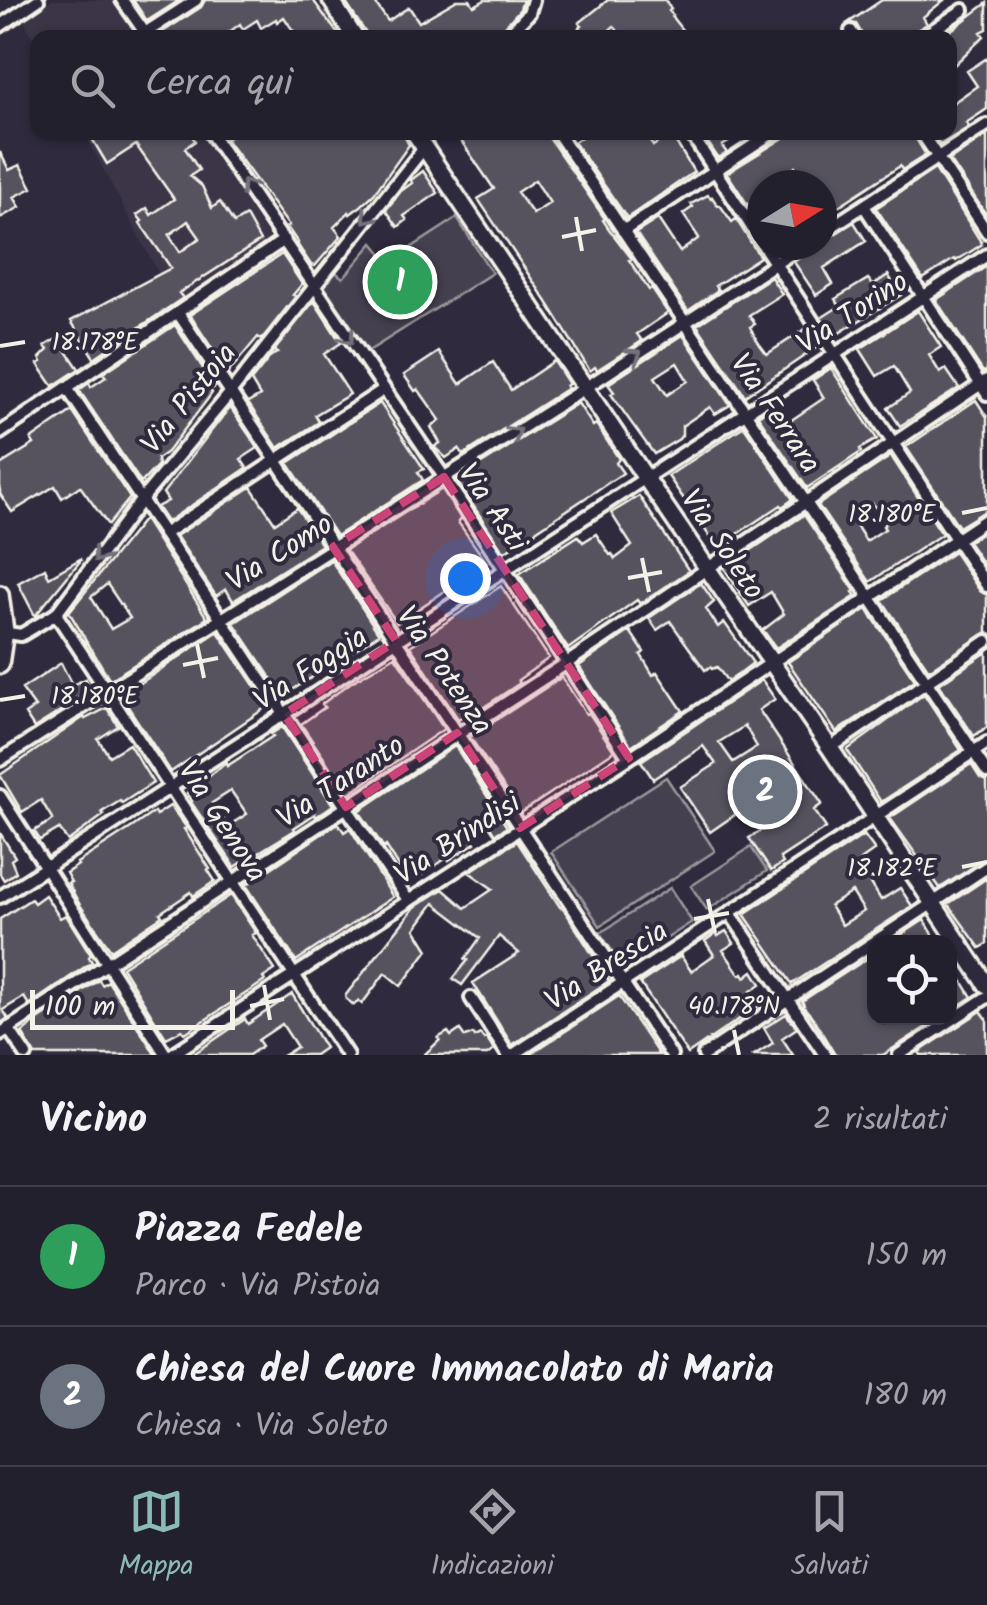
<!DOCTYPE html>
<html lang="it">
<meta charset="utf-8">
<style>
:root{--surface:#23202e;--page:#2b2836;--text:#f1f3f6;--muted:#a3a3aa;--line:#403e4a;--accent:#8bbbb9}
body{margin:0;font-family:Kalam,sans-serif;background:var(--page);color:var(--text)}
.controls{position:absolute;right:30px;bottom:30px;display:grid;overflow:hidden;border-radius:20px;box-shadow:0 2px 8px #0004}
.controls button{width:90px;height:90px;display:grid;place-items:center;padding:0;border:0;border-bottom:2px solid var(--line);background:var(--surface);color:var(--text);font:50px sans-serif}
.compass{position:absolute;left:747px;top:170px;width:90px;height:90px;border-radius:50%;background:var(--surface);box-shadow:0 2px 8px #0004;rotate:79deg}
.scale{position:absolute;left:30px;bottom:25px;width:205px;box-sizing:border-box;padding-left:10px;border:5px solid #f4f1e8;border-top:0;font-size:28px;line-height:35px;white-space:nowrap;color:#f4f1e8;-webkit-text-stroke:8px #2f2a3d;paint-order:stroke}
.you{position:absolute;left:465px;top:578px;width:35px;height:35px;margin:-25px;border:8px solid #fff;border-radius:50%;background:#1a73e8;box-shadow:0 0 0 15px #1a73e833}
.badge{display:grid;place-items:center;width:65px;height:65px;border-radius:50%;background:var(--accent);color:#fff;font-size:32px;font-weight:700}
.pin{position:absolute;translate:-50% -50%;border:5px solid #fff;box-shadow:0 2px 10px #0006}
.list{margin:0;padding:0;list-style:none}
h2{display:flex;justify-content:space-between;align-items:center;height:130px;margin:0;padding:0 40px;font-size:42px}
h2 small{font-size:32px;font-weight:400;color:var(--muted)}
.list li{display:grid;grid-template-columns:65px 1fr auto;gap:30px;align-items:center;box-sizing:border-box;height:140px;padding:0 40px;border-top:2px solid var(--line)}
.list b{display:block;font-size:38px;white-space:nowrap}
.list p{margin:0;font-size:32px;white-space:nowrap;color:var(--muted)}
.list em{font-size:32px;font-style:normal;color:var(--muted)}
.icon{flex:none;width:55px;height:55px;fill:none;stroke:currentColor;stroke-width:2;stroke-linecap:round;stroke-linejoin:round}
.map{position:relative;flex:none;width:987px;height:1055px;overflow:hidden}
.search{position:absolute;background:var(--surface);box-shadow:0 2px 8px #0004;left:30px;right:30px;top:30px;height:110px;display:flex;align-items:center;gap:25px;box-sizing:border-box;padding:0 35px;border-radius:20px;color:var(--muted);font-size:38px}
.sheet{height:410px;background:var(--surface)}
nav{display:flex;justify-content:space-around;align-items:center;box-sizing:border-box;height:140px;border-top:2px solid var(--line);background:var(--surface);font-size:28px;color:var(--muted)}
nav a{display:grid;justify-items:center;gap:5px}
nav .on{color:var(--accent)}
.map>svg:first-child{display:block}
</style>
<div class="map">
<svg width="987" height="1055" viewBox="0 0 987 1055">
<rect width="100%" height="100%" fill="#2f2a3d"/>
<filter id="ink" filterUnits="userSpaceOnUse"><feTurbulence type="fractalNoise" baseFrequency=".01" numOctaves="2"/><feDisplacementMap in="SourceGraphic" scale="20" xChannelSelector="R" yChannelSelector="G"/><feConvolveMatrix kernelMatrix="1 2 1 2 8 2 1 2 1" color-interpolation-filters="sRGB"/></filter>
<g filter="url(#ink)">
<path fill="#3b3647" d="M 51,0 L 112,0 L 137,37 L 38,38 L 37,46 L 23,18 Z
M 84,133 L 200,133 L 272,242 L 184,300 L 178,291 L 170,295 Z"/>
<path fill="#454050" stroke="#9c989c" stroke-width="2.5" d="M 457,218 L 492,273 L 367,352 L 322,286 L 334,271 L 343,278 L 373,243 L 389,262 Z
M 666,777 L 715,851 L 600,926 L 551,852 Z
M 751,847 L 767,871 L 707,910 L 691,886 Z
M 670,888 L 692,922 L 623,967 L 600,933 Z"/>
<path fill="#56525f" stroke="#f4f1e8" stroke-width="2.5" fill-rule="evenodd" d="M 133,0 L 180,0 L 147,21 Z
M 205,0 L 313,0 L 341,38 L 298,38 L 284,17 L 277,22 L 276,19 L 261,28 L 257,20 L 243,29 L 240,24 L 221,38 L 159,38 L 158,35 L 201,7 Z
M 344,0 L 373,0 L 388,21 L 409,7 L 419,22 L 457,0 L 470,0 L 474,6 L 485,0 L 523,0 L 520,9 L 500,32 L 497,38 L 369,38 Z
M 608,0 L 665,0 L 671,9 L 669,11 L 673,15 L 672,17 L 683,31 L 676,37 L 672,34 L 668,38 L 623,38 L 614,26 L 604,35 L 601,32 L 594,38 L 565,38 L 582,26 L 579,23 Z
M 882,0 L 944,0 L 923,17 L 927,24 L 915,31 L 912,38 L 864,38 L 856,24 L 848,23 Z
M 987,3 L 987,29 L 981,32 L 984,36 L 950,69 L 950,31 Z
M 987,58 L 987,109 L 966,123 L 969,127 L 940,145 L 932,132 L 950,132 L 950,105 L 977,86 L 967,71 Z
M 88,132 L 190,132 L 195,141 L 185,148 L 199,170 L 190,176 L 202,186 L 212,208 L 220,202 L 234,223 L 246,216 L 260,241 L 179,293 L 183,298 L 94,358 L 71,321 L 171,268 L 140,223 L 142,221 L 137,215 L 147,208 L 151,215 L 174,199 L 136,145 L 107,164 ZM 188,221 L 200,238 L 180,252 L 169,235 Z
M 236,132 L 402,132 L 409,145 L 374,194 L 361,206 L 350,214 L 349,212 L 334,227 L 341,236 L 315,266 L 311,265 L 297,244 L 298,243 L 287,227 L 289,226 L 226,139 Z
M 455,132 L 545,132 L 605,219 L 603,220 L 609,229 L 632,259 L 629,260 L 649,290 L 652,289 L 668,313 L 637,334 L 642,341 L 597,370 L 595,367 L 590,371 L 547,302 L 478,199 L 494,189 ZM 535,180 L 550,203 L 533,214 L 517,192 Z
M 589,132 L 644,132 L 653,146 L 671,134 L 694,172 L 627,218 L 574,142 Z
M 701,132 L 725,132 L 730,141 L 722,146 L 727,153 L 718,158 Z
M 793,132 L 912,132 L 926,155 L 902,170 L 900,166 L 822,217 L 822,185 L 808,185 L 795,167 L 778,185 L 762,185 L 762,227 L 727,173 Z
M 987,135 L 987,216 L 950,160 Z
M 0,152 L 9,170 L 20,165 L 32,188 L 14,197 L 20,207 L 0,218 Z
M 935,169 L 981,242 L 981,245 L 956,261 L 954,259 L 923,279 L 876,208 Z
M 423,171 L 438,193 L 404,216 L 407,220 L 398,227 L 386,210 L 401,191 L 412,183 L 411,180 Z
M 708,195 L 711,198 L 712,197 L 718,206 L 720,205 L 732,222 L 736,219 L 760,257 L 715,286 L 718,290 L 688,311 L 636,233 L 658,219 L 680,252 L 699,238 L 683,214 L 693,207 L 691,204 Z
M 854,222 L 866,241 L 824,268 L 833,284 L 816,295 L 794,262 L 812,248 L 822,245 L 822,242 Z
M 282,254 L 302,284 L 293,295 L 296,296 L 261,340 L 258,337 L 228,373 L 190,315 Z
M 987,266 L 987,371 L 983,372 L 936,300 Z
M 888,275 L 901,295 L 834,336 L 821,318 L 840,306 L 835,299 L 868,279 L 873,285 Z
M 771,277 L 782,294 L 749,315 L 755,324 L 750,327 L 758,342 L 767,354 L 807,328 L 819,346 L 745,396 L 697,325 Z
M 314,301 L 341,343 L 324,354 L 350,394 L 315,415 L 319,422 L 278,448 L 248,403 L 260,396 L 251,381 L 271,356 L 277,353 L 274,351 Z
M 918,311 L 941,347 L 929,355 L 940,373 L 946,369 L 959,388 L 900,426 L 888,408 L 910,393 L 894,366 L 877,376 L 860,349 Z
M 175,325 L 215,387 L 210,390 L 212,393 L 207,400 L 167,452 L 157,459 L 158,465 L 141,483 L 79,390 L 89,383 L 91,387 L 106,377 L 103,373 Z
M 683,335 L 730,405 L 715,414 L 710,407 L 682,426 L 682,435 L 679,439 L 654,454 L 630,421 L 611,394 L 614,392 L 608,384 ZM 677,363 L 688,381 L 667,395 L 655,377 Z
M 58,338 L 79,369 L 53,386 L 38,364 L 42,362 L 40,358 L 48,350 L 45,346 Z
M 439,352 L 460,384 L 493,362 L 511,390 L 554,361 L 569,384 L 566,386 L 568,388 L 463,455 L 459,449 L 446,458 L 434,447 L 440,443 L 431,427 L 440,420 L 418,389 L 415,391 L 404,375 Z
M 831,368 L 877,439 L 860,449 L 861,452 L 807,488 L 758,416 L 767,410 L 776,423 L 781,420 L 784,425 L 824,398 L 813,380 Z
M 976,400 L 987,417 L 987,510 L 959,527 L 906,447 Z
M 380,403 L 424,469 L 418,472 L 423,480 L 336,536 L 288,463 Z
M 578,403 L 593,426 L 596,424 L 619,459 L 616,463 L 623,473 L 504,552 L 456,480 Z
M 230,407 L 258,448 L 241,459 L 247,468 L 167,522 L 157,507 L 168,501 L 163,493 Z
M 72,411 L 130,498 L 108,525 L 80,486 L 62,498 L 55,486 L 12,512 L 0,494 L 0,465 L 34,444 L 31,439 Z
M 744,426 L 792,498 L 792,500 L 782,507 L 781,505 L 717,547 L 668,476 Z
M 891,456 L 942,534 L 870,582 L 818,505 ZM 873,504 L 887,522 L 883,526 L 885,529 L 866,541 L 852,519 Z
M 251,487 L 275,523 L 297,508 L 322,545 L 233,601 L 226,589 L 216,596 L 176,536 Z
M 442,489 L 461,519 L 458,522 L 487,563 L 397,623 L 346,550 Z
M 639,496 L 689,571 L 640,604 L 637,600 L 568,649 L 519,574 L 578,536 L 583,542 L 596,534 L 610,555 L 612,554 L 615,559 L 632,546 L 611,513 Z
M 804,515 L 855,591 L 853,592 L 856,596 L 776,648 L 763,630 L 784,614 L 771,592 L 749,606 L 724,568 Z
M 144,519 L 207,618 L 110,680 L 69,612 ZM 107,584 L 130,618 L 111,629 L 91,597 Z
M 987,530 L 987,570 L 968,542 Z
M 954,552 L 980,591 L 987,595 L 987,632 L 929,670 L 882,600 Z
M 80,559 L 81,560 L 35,616 L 18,583 L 45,568 L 49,577 Z
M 331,560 L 379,634 L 283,696 L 234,623 Z
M 701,583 L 714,602 L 706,609 L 718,627 L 724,622 L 753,663 L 728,682 L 717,667 L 712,669 L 710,667 L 705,670 L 670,621 L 657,630 L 649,618 Z
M 501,586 L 549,658 L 518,680 L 520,683 L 478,711 L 476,708 L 458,719 L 410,646 Z
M 867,609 L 915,680 L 836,732 L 788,662 Z
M 630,631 L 644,652 L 641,655 L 653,675 L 657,672 L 683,711 L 631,746 L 579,666 Z
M 217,632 L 219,633 L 268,706 L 171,772 L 121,696 Z
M 987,652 L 987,727 L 974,736 L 939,684 Z
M 395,656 L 444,729 L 348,794 L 301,724 L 325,707 L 322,704 L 350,683 Z
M 61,663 L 72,685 L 86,679 L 91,691 L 71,703 L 72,704 L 34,728 L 25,714 L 35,707 L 22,689 Z
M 562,677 L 586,714 L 589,713 L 614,751 L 521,813 L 470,737 Z
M 762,680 L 775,699 L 759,710 L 822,804 L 814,810 L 826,828 L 780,858 L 783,863 L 771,871 L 749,838 L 795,808 L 783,790 L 745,814 L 742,810 L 710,832 L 680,787 L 716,764 L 703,746 L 653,779 L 641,761 ZM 745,726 L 757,747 L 733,762 L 719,742 Z
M 924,694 L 961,750 L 881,802 L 847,750 Z
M 107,708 L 118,726 L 98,739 L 109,756 L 129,744 L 153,783 L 122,803 L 120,801 L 102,812 L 104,815 L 68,841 L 59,829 L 40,840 L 34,831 L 53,820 L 41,800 L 22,812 L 0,775 L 84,717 L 85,719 Z
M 282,727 L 333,805 L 316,817 L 315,814 L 294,828 L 295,830 L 235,867 L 191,802 L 192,801 L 187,793 L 226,763 L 227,766 L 273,736 L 271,734 ZM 231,791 L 247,814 L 228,826 L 212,803 Z
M 455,746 L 507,827 L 495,834 L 489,825 L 471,837 L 475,843 L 449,860 L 448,857 L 420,876 L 419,873 L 406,881 L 398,870 L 400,868 L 386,846 L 384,848 L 359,811 Z
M 971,764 L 980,778 L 987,781 L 987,858 L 940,888 L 890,818 Z
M 170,806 L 187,828 L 184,829 L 210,869 L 208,870 L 215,881 L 193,896 L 191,892 L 160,913 L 162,916 L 111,950 L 80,905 L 68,883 L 71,882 L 66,873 L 78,865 L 77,863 L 134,826 L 154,812 L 156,815 Z
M 338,823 L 344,832 L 350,828 L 393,897 L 296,961 L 246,885 Z
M 0,833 L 15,857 L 11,860 L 16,872 L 4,880 L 0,874 Z
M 864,835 L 875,850 L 858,862 L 875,890 L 881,900 L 900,888 L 912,906 L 792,984 L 744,914 ZM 852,892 L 864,911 L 842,925 L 830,906 Z
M 517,841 L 560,907 L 564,909 L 609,981 L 512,1045 L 473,983 L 519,953 L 499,936 L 462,985 L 453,979 L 468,960 L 465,959 L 480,938 L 434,903 L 415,929 L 428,950 L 401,986 L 385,973 L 362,1004 L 358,1001 L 354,1005 L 346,999 L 345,996 L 415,907 L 443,889 L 465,908 L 493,889 L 469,872 Z
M 987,878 L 987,944 L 980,948 L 948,904 Z
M 45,895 L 60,918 L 66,915 L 91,955 L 89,957 L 92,962 L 29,1005 L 24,997 L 3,1010 L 8,1018 L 0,1024 L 0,919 L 31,899 L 34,903 Z
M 231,895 L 256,933 L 252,935 L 275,970 L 263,978 L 265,981 L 185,1033 L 182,1030 L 166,1038 L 122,967 Z
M 924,920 L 938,942 L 908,942 L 901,935 Z
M 726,931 L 734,943 L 723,950 L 740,975 L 743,973 L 745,977 L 753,971 L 761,984 L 751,991 L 760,1005 L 688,1054 L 640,983 L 681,956 L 691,971 L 714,955 L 705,941 L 716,933 L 718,936 Z
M 874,954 L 874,981 L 870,984 L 874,990 L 874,1018 L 940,1018 L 883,1055 L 835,1055 L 813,1018 L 803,1006 L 804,1005 L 802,1001 Z
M 950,961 L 972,997 L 950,1011 Z
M 99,980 L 102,985 L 108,981 L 156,1055 L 35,1055 L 22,1033 L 38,1020 Z
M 292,994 L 325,1048 L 315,1055 L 284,1055 L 297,1047 L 282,1024 L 258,1040 L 262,1046 L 249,1055 L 192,1055 L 245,1019 L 248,1024 Z
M 619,996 L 659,1055 L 529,1055 Z
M 981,1011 L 987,1019 L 987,1055 L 921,1055 L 919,1052 Z
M 786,1014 L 797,1028 L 782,1038 L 793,1055 L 754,1055 L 773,1043 L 764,1028 Z
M 460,1030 L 465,1037 L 473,1034 L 475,1037 L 480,1034 L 484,1039 L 486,1038 L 494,1050 L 487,1055 L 424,1055 L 440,1040 L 438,1038 L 448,1032 L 451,1036 Z"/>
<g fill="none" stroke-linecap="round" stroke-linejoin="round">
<g stroke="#f4f1e8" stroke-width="18">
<path id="street" d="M 122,0 L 148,37
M 0,26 L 38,0
M 851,31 L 855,38
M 145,33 L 196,0
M 506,38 L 529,13 L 533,0
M 921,38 L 963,10
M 210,132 L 444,477 L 629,758
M 557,132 L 987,772
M 690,132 L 762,243
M 921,132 L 987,232
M 864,206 L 987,394
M 623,231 L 774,132
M 822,233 L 987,125
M 763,245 L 987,586
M 178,313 L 671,1055
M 67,388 L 408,900
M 0,433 L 284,240
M 164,534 L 383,390
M 56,614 L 347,1055
M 1,632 L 21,635 L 56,614 L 142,499 L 231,392 L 424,148
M 830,748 L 987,641
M 0,760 L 585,388 L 804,245
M 0,796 L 166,1055
M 0,897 L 284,714 L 987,255
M 730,913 L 825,1055
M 471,998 L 508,1055
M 8,1028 L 26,1055
M 0,1034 L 567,663 L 987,380
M 171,1055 L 629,758 L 987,519
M 513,1055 L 987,743
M 704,1055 L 987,867
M 899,1055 L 987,997"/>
</g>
<g stroke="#f4f1e8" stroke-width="22">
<path id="secondary" d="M 331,0 L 355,38
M 414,132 L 645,477 L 830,748 L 987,985
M 0,594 L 5,631 L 0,665"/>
</g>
<use href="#street" stroke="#2f2a3d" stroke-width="10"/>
<use href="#secondary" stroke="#2f2a3d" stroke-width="15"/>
</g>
<defs><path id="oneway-chevron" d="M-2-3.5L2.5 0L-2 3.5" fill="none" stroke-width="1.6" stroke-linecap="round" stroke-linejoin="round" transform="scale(2.5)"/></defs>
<g stroke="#747079">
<use href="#oneway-chevron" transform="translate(247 186) rotate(-125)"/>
<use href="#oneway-chevron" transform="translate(368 217) rotate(129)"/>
<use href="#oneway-chevron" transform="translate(348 338) rotate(56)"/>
<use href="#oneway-chevron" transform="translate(635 355) rotate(-33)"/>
<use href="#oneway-chevron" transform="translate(515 433) rotate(-32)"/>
<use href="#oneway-chevron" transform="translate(99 556) rotate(127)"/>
</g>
</g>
<path fill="#cc4377" fill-opacity="0.2" stroke="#cc4377" stroke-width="8" stroke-dasharray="20 12" stroke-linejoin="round" d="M 444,477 L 629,758 L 520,828 L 457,733 L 346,807 L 284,714 L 396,641 L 333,547 Z"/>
<path fill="none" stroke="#f4f1e8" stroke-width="4" d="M 576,217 L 582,251M 562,237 L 596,230M 0,346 L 25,342M 962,513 L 987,508M 642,558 L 649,592M 628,578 L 662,572M 197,644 L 204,678M 183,665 L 218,658M 0,700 L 25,696M 962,867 L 987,862M 708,899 L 715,933M 694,919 L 729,913M 264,985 L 270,1020M 250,1006 L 284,999M 734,1030 L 739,1055"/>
<g text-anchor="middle" stroke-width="8" stroke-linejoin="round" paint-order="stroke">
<g font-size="30" fill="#f4f1e8" stroke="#2f2a3d">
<text transform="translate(852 312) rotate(-33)" y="10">Via Torino</text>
<text transform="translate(188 398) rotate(-51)" y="10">Via Pistoia</text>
<text transform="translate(776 413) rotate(56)" y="10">Via Ferrara</text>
<text transform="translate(493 507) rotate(56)" y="10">Via Asti</text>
<text transform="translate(723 544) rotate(56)" y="10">Via Soleto</text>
<text transform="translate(279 552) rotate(-32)" y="10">Via Como</text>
<text transform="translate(310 668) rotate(-33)" y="10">Via Foggia</text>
<text transform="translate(445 670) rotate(56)" y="10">Via Potenza</text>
<text transform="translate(340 781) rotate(-33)" y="10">Via Taranto</text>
<text transform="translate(223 821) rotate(57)" y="10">Via Genova</text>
<text transform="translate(457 838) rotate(-33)" y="10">Via Brindisi</text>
<text transform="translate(606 965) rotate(-33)" y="10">Via Brescia</text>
</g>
</g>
<g font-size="25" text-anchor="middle" fill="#f4f1e8" stroke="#2f2a3d" stroke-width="8" stroke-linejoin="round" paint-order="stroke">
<text x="95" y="350">18.178°E</text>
<text x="892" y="522">18.180°E</text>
<text x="95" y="704">18.180°E</text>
<text x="892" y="876">18.182°E</text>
<text x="734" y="1014">40.178°N</text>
</g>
</svg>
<div class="controls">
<button><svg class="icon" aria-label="locate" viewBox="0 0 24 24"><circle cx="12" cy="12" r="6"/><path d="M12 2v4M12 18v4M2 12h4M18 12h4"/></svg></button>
</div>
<svg class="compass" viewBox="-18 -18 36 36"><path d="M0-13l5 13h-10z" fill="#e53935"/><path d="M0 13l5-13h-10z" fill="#a3a3aa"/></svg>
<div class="scale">100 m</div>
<div class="you"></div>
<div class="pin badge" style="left:400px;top:282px;background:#2e9e5b">1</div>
<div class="pin badge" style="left:765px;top:792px;background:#6b7280">2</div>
<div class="search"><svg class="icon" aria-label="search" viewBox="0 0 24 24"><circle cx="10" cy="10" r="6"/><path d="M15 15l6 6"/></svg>Cerca qui</div>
</div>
<section class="sheet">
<h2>Vicino<small>2 risultati</small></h2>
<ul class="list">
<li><span class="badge" style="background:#2e9e5b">1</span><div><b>Piazza Fedele</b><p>Parco · Via Pistoia</p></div><em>150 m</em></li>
<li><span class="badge" style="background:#6b7280">2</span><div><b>Chiesa del Cuore Immacolato di Maria</b><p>Chiesa · Via Soleto</p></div><em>180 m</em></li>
</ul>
</section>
<nav>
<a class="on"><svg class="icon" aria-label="map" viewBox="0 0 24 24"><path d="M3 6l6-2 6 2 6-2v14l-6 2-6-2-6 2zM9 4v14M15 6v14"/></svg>Mappa</a>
<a><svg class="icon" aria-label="directions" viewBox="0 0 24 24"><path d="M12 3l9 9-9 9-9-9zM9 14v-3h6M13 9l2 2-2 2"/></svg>Indicazioni</a>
<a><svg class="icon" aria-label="saved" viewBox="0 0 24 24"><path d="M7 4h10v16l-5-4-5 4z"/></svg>Salvati</a>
</nav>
